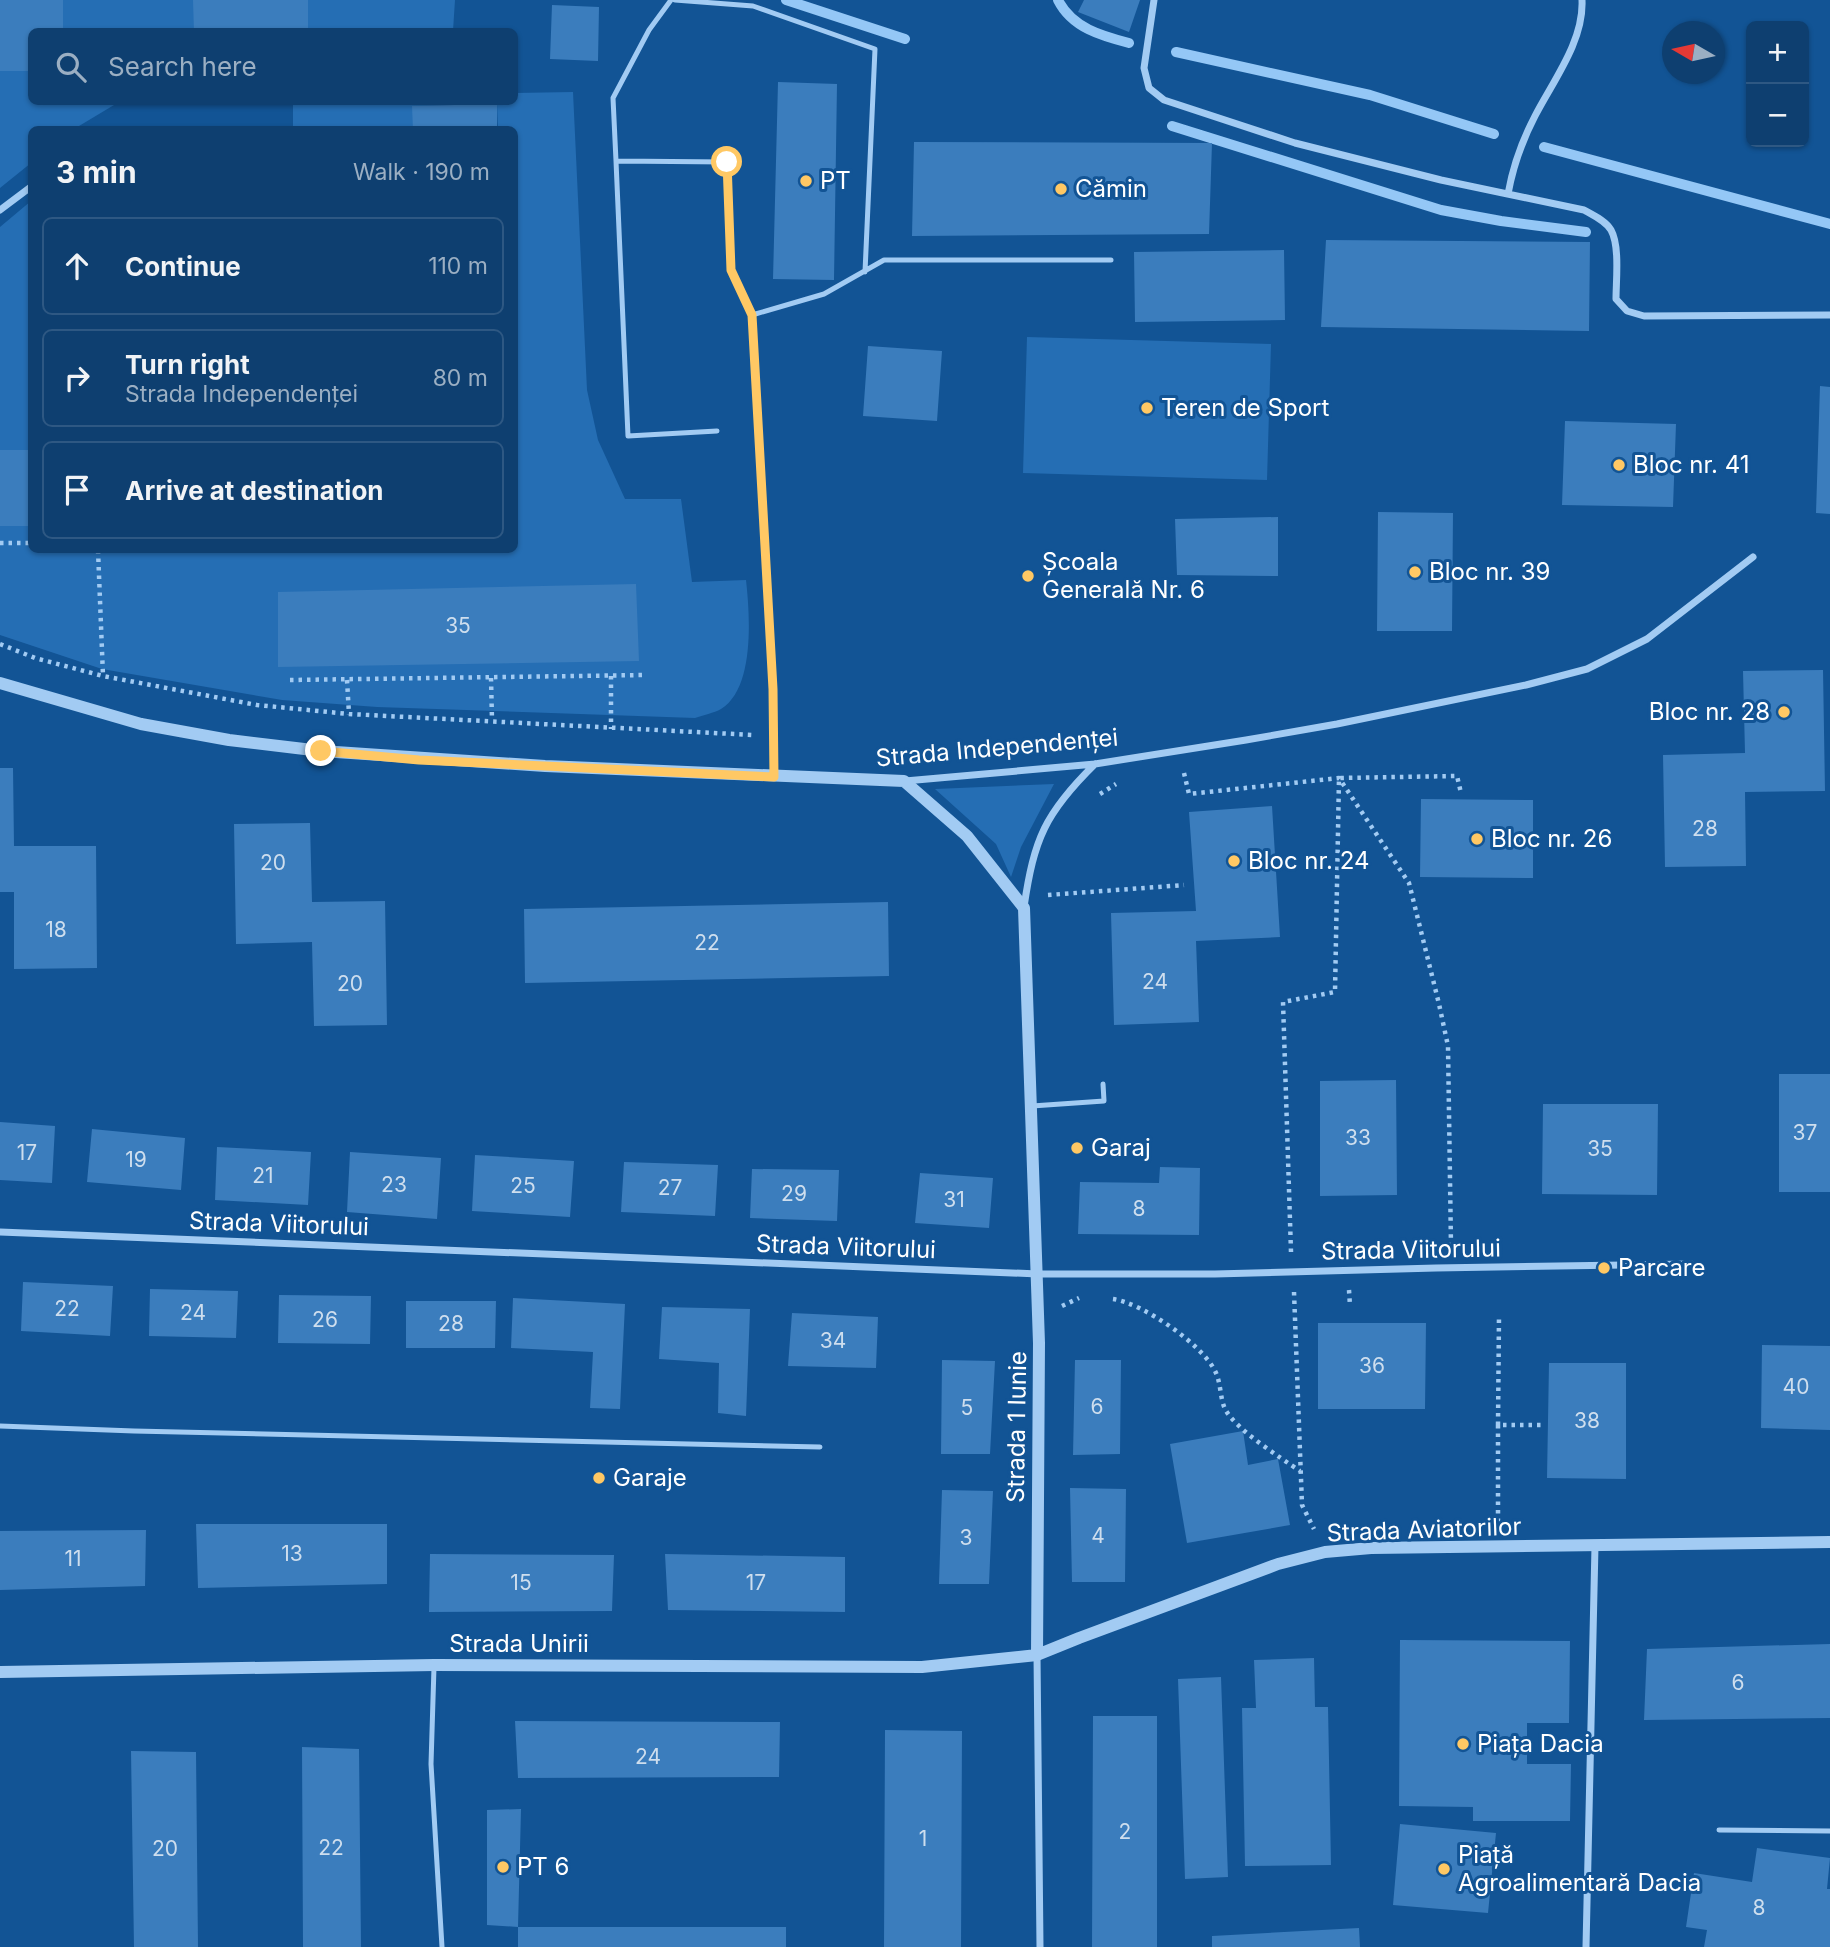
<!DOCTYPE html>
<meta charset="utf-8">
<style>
:root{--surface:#0e3f70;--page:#174675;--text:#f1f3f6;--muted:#9bafc3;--line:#2e5883}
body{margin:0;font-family:Inter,sans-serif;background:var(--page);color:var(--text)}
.controls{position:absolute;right:21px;top:21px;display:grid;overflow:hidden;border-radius:10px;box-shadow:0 2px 5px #0004}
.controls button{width:63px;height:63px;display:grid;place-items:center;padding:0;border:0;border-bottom:2px solid var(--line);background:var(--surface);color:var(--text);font:35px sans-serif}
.compass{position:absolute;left:1662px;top:21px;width:63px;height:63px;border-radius:50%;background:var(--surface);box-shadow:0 2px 5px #0004;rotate:279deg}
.stop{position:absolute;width:21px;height:21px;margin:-16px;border:5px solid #ffc864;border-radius:50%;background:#fff}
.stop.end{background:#ffc864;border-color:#fff;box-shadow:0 2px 7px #0008}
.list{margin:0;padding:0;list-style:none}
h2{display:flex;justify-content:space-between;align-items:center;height:91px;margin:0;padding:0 28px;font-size:30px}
h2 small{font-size:23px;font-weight:400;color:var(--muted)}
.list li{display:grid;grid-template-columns:46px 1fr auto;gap:21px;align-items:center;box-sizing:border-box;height:98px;margin:0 14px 14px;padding:0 14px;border:2px solid var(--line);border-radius:10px}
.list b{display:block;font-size:26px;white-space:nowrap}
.list p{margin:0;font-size:23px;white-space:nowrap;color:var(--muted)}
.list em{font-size:23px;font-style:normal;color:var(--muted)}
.icon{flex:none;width:38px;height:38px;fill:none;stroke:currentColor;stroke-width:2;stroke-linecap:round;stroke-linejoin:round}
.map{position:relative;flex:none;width:1830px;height:1947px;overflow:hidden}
.search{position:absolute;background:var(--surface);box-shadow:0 2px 5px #0004;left:28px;top:28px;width:490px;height:77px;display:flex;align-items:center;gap:18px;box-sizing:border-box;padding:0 24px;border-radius:10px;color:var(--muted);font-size:26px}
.panel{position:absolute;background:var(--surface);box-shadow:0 2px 5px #0004;left:28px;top:126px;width:490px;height:427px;border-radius:10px}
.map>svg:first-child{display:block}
</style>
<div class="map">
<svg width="1830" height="1947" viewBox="0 0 1830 1947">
<rect width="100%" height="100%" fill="#125495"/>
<path fill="#256eb4" d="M 0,0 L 455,0 L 453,31 L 32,32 L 32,102 L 119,102 L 74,129 L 32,130 L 31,163 L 0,188 Z
M 573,92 L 587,390 L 598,440 L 625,499 L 681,499 L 692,582 L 746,580 C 750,615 755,688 721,709 C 714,713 703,715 695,718 L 377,707 L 282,700 L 102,669 L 0,635 L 0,227 L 31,201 L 32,550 L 514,550 L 514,130 L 498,129 L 497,104 L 413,106 L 413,129 L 293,129 L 293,102 L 514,102 L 515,93 Z
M 1027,337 L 1271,344 L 1267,480 L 1023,473 Z
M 1054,784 L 1021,847 L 1011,877 L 996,844 L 935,789 Z"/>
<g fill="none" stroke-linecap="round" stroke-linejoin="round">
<path stroke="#94c7f6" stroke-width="10" d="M 786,0 L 905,39
M 1058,0 C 1072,28 1102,36 1129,43
M 1176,52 L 1370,95 L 1494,134
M 1172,126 L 1441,210 L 1501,221 L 1586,232
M 1544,147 L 1830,224"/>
</g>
<path fill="#3b7dbd" d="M 0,0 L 63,0 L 63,32 L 32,32 L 32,71 L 0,71 Z
M 193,0 L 308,0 L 308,32 L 194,32 Z
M 1084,0 L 1140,0 L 1129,32 L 1078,12 Z
M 552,5 L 599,7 L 598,61 L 550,59 Z
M 778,82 L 837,84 L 834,280 L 773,279 Z
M 497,104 L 497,130 L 413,130 L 412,106 Z
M 914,142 L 1212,143 L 1209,234 L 912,236 Z
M 1326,240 L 1590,242 L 1589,331 L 1321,327 Z
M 1284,250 L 1285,320 L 1135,322 L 1134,252 Z
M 868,346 L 942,351 L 937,421 L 863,416 Z
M 1820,386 L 1830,387 L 1830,514 L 1816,513 Z
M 1565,421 L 1676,424 L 1673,507 L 1562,505 Z
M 0,450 L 32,450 L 32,526 L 0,526 Z
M 1378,512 L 1453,513 L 1452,631 L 1377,631 Z
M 1278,517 L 1278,576 L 1177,575 L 1175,519 Z
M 636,584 L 639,661 L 278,667 L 278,592 Z
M 1823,670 L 1825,791 L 1745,792 L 1746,866 L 1665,867 L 1663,755 L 1745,753 L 1743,671 Z
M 0,768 L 13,768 L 14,846 L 96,846 L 97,968 L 14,969 L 14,892 L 0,892 Z
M 1421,799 L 1533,800 L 1533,878 L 1420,877 Z
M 1272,806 L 1280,937 L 1196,941 L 1199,1022 L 1114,1025 L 1111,913 L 1196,911 L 1189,812 Z
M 310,823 L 312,902 L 385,901 L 387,1025 L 314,1026 L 312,942 L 236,944 L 234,824 Z
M 888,902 L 889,976 L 525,983 L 524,909 Z
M 1779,1074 L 1830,1074 L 1830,1192 L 1779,1192 Z
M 1396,1080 L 1397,1195 L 1320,1196 L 1320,1081 Z
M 1543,1104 L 1658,1104 L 1657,1195 L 1542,1194 Z
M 0,1122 L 55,1126 L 52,1183 L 0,1180 Z
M 92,1129 L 185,1138 L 181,1190 L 87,1182 Z
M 217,1147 L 311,1152 L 308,1205 L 215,1200 Z
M 350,1152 L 441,1158 L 437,1219 L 347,1212 Z
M 475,1155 L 574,1161 L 570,1217 L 472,1211 Z
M 624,1162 L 718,1165 L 715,1216 L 621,1212 Z
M 1160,1167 L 1200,1168 L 1199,1235 L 1078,1234 L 1080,1182 L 1159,1183 Z
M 752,1169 L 839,1170 L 837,1221 L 750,1218 Z
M 920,1173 L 993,1178 L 989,1228 L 915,1223 Z
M 23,1282 L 113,1286 L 110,1336 L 21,1331 Z
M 150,1289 L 238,1291 L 236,1338 L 149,1336 Z
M 279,1295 L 371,1296 L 370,1344 L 278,1343 Z
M 513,1298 L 625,1304 L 620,1409 L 590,1408 L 593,1352 L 511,1348 Z
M 406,1301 L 496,1301 L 495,1348 L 406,1348 Z
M 662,1307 L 750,1309 L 746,1416 L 718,1413 L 719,1363 L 659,1359 Z
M 792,1313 L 878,1317 L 876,1368 L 788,1366 Z
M 1318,1323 L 1426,1323 L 1425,1409 L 1318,1409 Z
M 1762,1345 L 1830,1346 L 1830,1430 L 1761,1428 Z
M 942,1360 L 995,1361 L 990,1454 L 941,1454 Z
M 1075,1360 L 1121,1360 L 1120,1454 L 1073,1455 Z
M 1549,1363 L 1626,1363 L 1626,1479 L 1547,1478 Z
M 1243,1431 L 1248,1465 L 1278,1459 L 1290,1525 L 1187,1543 L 1170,1444 Z
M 1070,1488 L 1126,1489 L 1125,1582 L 1072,1582 Z
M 942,1490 L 993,1491 L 989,1584 L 939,1584 Z
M 196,1524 L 387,1524 L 387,1584 L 198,1588 Z
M 146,1530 L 145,1586 L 0,1590 L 0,1531 Z
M 430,1554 L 614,1555 L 612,1611 L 429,1612 Z
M 665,1554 L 845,1557 L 845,1612 L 668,1610 Z
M 1400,1640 L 1570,1641 L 1569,1723 L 1527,1723 L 1527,1764 L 1571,1764 L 1570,1821 L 1473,1821 L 1473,1807 L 1399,1806 Z
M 1830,1644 L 1830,1718 L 1644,1720 L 1647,1649 Z
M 1314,1658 L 1315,1707 L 1328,1707 L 1331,1865 L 1245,1866 L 1242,1708 L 1256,1708 L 1254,1660 Z
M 1221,1677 L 1228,1877 L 1185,1879 L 1178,1679 Z
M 1093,1716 L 1157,1716 L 1157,1947 L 1092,1947 Z
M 515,1721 L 780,1722 L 779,1777 L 518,1778 Z
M 885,1730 L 962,1731 L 961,1947 L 884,1947 Z
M 302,1747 L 359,1749 L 361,1947 L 303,1947 Z
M 131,1751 L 196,1752 L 198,1947 L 134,1947 Z
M 521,1809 L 518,1927 L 487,1925 L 487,1810 Z
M 1400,1824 L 1496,1833 L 1488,1913 L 1393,1905 Z
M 1757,1848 L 1830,1858 L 1827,1889 L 1830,1889 L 1830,1947 L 1704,1947 L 1707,1930 L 1686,1927 L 1694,1873 L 1752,1882 Z
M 518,1927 L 786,1927 L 786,1947 L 518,1947 Z
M 1359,1928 L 1360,1947 L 1212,1947 L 1212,1936 Z"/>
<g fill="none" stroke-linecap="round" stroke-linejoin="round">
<path stroke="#a2cbf3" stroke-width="4.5" stroke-dasharray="3.5 5" stroke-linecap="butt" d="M 0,543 L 32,543
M 98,550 L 103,676
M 0,644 L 35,658 L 103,676 L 257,705 L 349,714 L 753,735
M 611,676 L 611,729
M 491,678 L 492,720
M 290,680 L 646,675
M 347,680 L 349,714
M 1184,773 L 1189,794 L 1339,778 L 1409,883 L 1439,1004 L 1448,1046 L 1451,1246
M 1100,794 L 1116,784
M 1048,895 L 1184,885
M 1291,1252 L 1283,1002 L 1335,992 L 1339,778 L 1457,776 L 1461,793
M 1349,1290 L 1350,1306
M 1294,1292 L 1302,1505 L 1314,1529
M 1113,1299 C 1142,1303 1204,1345 1216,1373 C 1221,1384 1220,1398 1225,1409 C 1235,1429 1281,1458 1300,1471
M 1062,1306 L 1079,1298
M 1498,1425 L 1499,1315
M 1498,1522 L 1498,1425 L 1544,1425"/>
<path stroke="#a2cbf3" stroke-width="5" d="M 675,0 L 753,6 L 875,49 L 865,272
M 616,161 L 613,98 L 649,30 L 671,0
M 752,315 L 824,294 L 884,260 L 1111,260
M 717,431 L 628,436 L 616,161 L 727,162 L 731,270 L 752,315 L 773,689 L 774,774
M 1032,1106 L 1104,1101 L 1103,1084
M 0,1426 L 134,1431 L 820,1447
M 434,1667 L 431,1764 L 442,1947
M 1719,1830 L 1830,1831"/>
<path stroke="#a2cbf3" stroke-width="7" d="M 1154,0 L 1144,68 L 1149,88 L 1164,100 L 1295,143 L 1441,180 L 1584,210 C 1593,215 1606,221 1611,230 C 1620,246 1616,281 1616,299 L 1627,311 L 1644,316 L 1830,315
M 1508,194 C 1513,166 1522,141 1535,116 C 1553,81 1584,41 1582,0
M 0,210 L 32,186
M 905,781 L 1095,764 L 1246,740 L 1337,724 L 1526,685 L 1587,669 L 1647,639 L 1753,557
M 1024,907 C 1034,839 1045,813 1095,764
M 0,1232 L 1038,1274 L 1215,1274 L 1436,1268 L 1691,1264
M 1037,1655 L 1040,1947
M 1586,1947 L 1595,1546"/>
<path stroke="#a2cbf3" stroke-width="12" d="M 0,683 L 141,724 L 229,740 L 321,751 L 545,766 L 904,781 L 967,836 L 1024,908 L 1039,1343 L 1037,1655
M 0,1672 L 434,1665 L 922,1667 L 1037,1655 L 1079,1638 L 1278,1564 L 1325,1552 L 1371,1548 L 1830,1542"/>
</g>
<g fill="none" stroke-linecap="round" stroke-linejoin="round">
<path stroke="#ffc864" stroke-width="9" d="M 321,751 L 419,760 L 774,777 L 773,689 L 752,315 L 731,270 L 727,162"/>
</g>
<g fill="#ffc864" stroke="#125495" stroke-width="2.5">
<circle cx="806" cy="181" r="7"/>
<circle cx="1061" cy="189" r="7"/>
<circle cx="1147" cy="408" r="7"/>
<circle cx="1619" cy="465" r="7"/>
<circle cx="1415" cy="572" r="7"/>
<circle cx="1028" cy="576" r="7"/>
<circle cx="1784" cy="712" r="7"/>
<circle cx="1477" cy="839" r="7"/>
<circle cx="1234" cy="861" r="7"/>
<circle cx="1077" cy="1148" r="7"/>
<circle cx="1604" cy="1268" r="7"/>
<circle cx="599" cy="1478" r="7"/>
<circle cx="1463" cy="1744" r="7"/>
<circle cx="503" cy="1867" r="7"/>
<circle cx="1444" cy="1869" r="7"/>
</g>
<g text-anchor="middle" stroke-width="6" stroke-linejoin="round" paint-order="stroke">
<g font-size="21" fill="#cedeee">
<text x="458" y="633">35</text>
<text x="1705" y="836">28</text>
<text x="273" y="870">20</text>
<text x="56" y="937">18</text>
<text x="707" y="950">22</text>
<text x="1155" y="989">24</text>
<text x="350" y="991">20</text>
<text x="1805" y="1140">37</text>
<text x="1358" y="1145">33</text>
<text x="1600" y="1156">35</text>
<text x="27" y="1160">17</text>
<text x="136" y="1167">19</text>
<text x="263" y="1183">21</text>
<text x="394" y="1192">23</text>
<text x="523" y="1193">25</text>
<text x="670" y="1195">27</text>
<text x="794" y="1201">29</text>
<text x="954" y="1207">31</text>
<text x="1139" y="1216">8</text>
<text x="67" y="1316">22</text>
<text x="193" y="1320">24</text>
<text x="325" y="1327">26</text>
<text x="451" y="1331">28</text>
<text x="833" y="1348">34</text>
<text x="1372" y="1373">36</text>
<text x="1796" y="1394">40</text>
<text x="1097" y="1414">6</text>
<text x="967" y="1415">5</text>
<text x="1587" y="1428">38</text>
<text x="1098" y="1543">4</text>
<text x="966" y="1545">3</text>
<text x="292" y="1561">13</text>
<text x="73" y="1566">11</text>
<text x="521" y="1590">15</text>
<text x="756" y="1590">17</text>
<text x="1738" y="1690">6</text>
<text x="648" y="1764">24</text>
<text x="1125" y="1839">2</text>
<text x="923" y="1846">1</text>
<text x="331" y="1855">22</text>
<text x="165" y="1856">20</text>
<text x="1759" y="1915">8</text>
</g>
<g font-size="24" fill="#fff" stroke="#125495" text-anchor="start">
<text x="820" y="189">PT</text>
<text x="1075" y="197">Cămin</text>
<text x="1161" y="416">Teren de Sport</text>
<text x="1633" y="473">Bloc nr. 41</text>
<text x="1042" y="570">Școala<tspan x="1042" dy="28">Generală Nr. 6</tspan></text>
<text x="1429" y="580">Bloc nr. 39</text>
<text x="1770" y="720" text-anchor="end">Bloc nr. 28</text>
<text x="1491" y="847">Bloc nr. 26</text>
<text x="1248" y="869">Bloc nr. 24</text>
<text x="1091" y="1156">Garaj</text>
<text x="1618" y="1276">Parcare</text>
<text x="613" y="1486">Garaje</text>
<text x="1477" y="1752">Piața Dacia</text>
<text x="1458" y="1863">Piață<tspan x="1458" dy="28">Agroalimentară Dacia</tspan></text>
<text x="517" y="1875">PT 6</text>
</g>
<g font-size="24" fill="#fff" stroke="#125495">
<text transform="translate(997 748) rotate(-5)" y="8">Strada Independenței</text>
<text transform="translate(279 1224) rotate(2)" y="8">Strada Viitorului</text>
<text transform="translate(846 1247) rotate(2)" y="8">Strada Viitorului</text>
<text transform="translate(1411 1250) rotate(-1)" y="8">Strada Viitorului</text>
<text transform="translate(1017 1427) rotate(-89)" y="8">Strada 1 Iunie</text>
<text transform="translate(1424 1530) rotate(-2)" y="8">Strada Aviatorilor</text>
<text x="519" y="1652">Strada Unirii</text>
</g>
</g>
</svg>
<div class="controls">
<button>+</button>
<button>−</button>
</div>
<svg class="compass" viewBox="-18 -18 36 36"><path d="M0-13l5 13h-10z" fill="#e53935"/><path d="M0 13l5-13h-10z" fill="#9bafc3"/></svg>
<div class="stop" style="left:727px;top:162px"></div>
<div class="stop end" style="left:321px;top:751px"></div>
<div class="search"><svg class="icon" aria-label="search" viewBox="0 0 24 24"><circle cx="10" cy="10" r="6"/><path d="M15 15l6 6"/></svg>Search here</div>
<section class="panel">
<h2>3 min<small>Walk · 190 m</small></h2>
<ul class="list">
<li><svg class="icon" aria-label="ahead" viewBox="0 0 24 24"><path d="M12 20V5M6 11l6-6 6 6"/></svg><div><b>Continue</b></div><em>110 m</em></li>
<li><svg class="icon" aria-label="right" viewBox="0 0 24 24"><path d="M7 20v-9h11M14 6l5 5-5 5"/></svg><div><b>Turn right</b><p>Strada Independenței</p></div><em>80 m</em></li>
<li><svg class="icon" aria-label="arrive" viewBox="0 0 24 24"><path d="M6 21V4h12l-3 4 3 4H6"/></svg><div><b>Arrive at destination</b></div></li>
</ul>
</section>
</div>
